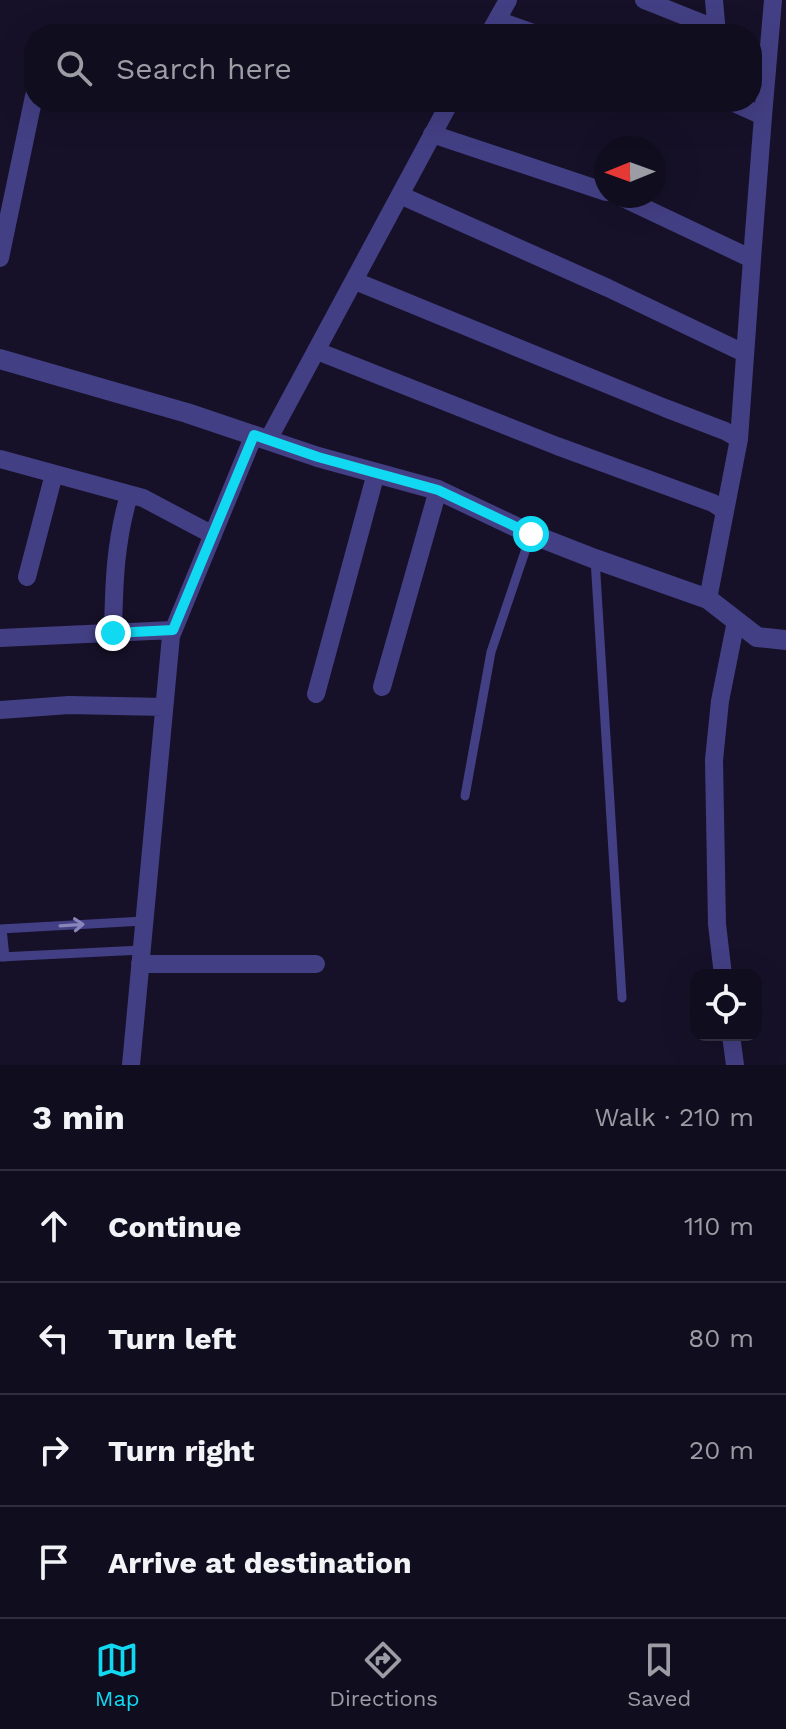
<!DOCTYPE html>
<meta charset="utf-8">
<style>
:root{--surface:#100d1e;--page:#1e1b2b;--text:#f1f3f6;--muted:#9c9ca4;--line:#302d3c;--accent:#11d9f2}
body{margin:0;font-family:"Work Sans",sans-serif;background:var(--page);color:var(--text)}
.controls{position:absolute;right:24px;bottom:24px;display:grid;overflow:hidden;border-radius:16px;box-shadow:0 8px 32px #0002}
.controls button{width:72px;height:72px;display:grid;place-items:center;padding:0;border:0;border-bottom:2px solid var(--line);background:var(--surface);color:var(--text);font:40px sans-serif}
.compass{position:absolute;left:594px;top:136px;width:72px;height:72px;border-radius:50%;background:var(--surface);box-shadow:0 8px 32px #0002;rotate:269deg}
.stop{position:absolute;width:24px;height:24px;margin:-18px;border:6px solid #11d9f2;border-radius:50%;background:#fff}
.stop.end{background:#11d9f2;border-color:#fff;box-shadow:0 2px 8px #0008}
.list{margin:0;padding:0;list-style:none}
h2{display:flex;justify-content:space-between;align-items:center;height:104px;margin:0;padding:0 32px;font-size:34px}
h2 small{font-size:26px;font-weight:400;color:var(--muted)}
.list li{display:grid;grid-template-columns:52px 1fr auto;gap:24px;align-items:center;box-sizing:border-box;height:112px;padding:0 32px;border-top:2px solid var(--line)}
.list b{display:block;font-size:30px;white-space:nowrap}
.list em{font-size:26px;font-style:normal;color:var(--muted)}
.icon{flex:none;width:44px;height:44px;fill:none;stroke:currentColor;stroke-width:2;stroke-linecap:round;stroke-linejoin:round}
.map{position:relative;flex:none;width:786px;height:1065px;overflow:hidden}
.search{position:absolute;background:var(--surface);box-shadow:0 8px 32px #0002;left:24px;right:24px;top:24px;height:88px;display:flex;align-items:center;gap:20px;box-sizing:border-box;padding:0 28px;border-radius:32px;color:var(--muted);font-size:30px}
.sheet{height:552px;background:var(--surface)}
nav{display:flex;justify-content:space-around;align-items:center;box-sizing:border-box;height:112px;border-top:2px solid var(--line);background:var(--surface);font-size:22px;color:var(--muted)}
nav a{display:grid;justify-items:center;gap:4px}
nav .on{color:var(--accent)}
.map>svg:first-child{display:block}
</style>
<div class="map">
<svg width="786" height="1065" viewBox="0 0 786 1065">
<rect width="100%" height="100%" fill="#161128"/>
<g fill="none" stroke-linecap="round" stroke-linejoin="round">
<path stroke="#433f84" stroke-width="9" d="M 595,559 L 622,998
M 465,796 L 491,652 L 531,534
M 0,929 L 144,921
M 2,929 L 5,957
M 0,957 L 142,950"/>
<path stroke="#433f84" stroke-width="18" d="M 644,0 L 717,29
M 714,0 L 717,34
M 497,20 L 536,34
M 489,34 L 508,0
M 732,102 L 763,116 L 752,259
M 763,116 L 773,0
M 432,134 L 606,192
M 400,195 L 608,288 L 744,353
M 619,196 L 752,259 L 739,439 L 708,599
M 0,258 L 34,96
M 355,281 L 665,408 L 725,431 L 739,439
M 317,351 L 557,446 L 713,503 L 725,511
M 268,440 L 450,102
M 0,459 L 143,498 L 213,535
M 27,577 L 54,474
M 113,633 C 114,583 115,543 129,495
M 0,638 L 173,630
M 382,687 L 438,490
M 316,694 L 376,473
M 0,710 L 69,705 L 164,707
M 140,964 L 316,964
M 723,975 L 717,924 L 714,760 L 720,701 L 736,621
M 731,1035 L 735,1065
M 131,1065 L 171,636 L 254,435"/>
<path stroke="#433f84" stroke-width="20" d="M 0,359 L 187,413 L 318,457 L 438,490 L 531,534 L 595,559 L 708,599 L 757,637 L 786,640"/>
</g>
<defs><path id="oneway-shaft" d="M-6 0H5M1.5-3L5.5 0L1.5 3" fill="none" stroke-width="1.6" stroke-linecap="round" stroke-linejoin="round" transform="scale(2)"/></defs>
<use stroke="#8985ba" href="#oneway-shaft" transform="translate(72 925) rotate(-4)"/>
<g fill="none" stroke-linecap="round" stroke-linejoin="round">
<path stroke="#11d9f2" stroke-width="10" d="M 113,633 L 173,630 L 254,435 L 318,457 L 438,490 L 531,534"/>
</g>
</svg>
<div class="controls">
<button><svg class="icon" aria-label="locate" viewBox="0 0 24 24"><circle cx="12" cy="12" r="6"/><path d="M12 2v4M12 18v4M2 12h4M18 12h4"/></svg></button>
</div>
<svg class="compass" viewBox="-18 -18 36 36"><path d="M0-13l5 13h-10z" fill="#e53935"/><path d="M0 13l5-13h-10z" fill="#9c9ca4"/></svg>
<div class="stop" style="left:531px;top:534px"></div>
<div class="stop end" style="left:113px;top:633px"></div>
<div class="search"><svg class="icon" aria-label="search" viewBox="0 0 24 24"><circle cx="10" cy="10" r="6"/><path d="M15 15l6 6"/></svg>Search here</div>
</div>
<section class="sheet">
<h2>3 min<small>Walk · 210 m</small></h2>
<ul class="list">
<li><svg class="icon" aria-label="ahead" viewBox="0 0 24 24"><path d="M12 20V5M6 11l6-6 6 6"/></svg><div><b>Continue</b></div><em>110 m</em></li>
<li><svg class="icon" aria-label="left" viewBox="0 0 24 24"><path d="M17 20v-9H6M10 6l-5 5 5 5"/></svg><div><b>Turn left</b></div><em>80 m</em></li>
<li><svg class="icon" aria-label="right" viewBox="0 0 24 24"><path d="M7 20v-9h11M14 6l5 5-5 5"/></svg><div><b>Turn right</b></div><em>20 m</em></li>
<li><svg class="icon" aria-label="arrive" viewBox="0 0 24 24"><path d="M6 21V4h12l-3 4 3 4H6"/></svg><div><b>Arrive at destination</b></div></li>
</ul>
</section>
<nav>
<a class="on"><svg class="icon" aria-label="map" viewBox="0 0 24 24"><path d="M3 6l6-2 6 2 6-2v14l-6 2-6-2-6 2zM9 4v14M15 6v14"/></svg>Map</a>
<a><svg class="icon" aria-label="directions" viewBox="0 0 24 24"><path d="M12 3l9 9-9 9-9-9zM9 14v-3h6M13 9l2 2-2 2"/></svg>Directions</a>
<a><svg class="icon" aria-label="saved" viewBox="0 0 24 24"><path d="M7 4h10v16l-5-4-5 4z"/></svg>Saved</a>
</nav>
